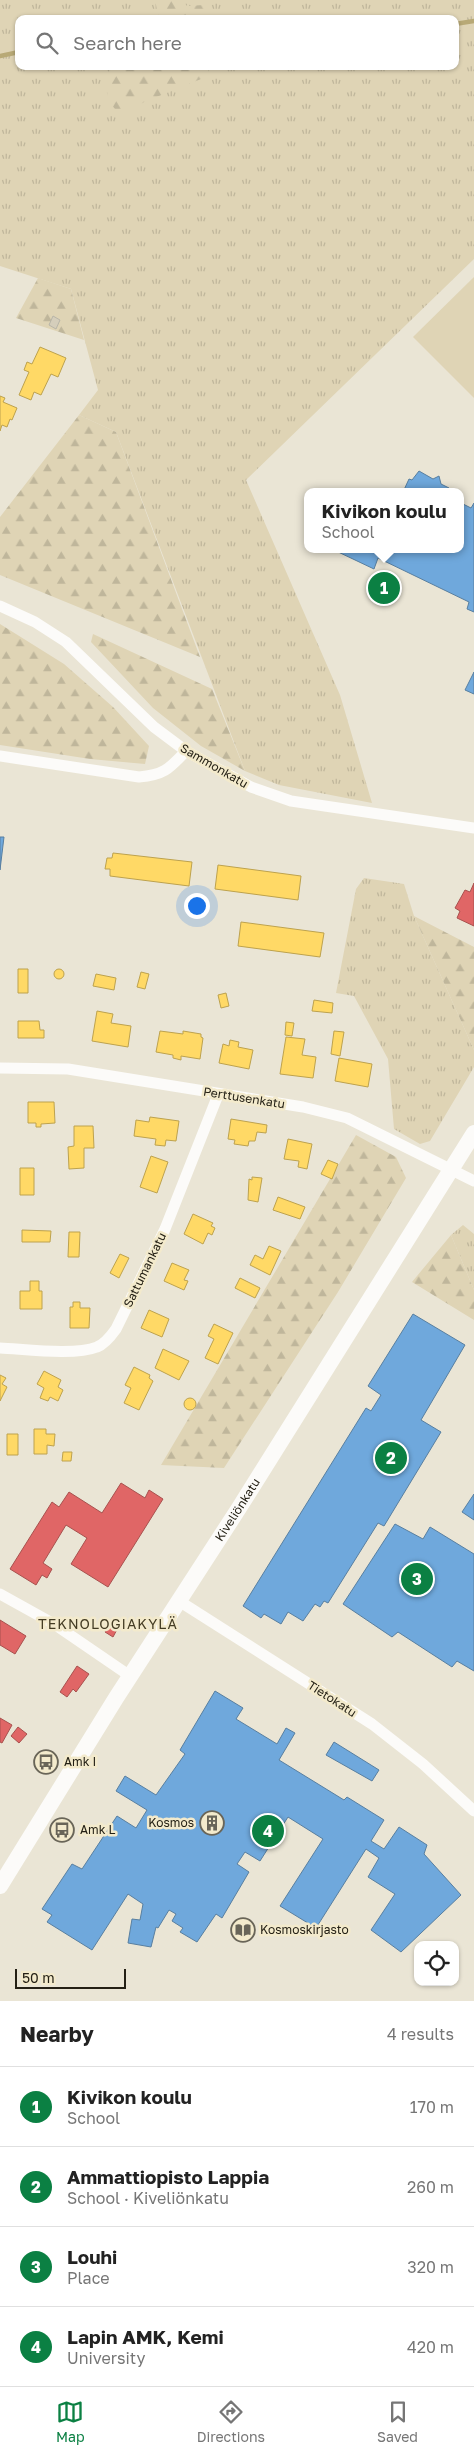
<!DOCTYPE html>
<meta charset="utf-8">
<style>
:root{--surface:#fff;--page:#f2f2f2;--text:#222;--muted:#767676;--line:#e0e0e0;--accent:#0b8043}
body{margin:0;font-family:"Golos Text",sans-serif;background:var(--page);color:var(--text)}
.controls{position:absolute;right:15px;bottom:15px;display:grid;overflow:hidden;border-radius:10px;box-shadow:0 1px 4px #0004}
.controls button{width:45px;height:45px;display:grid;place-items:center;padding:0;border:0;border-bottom:1px solid var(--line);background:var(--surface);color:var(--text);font:25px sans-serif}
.scale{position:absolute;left:15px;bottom:12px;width:111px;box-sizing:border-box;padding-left:5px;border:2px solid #242015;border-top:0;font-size:14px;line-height:18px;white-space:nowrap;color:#242015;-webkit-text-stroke:4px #f3eacc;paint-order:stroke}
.you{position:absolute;left:196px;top:905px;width:18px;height:18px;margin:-12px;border:4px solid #fff;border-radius:50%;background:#1a73e8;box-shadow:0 0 0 8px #1a73e833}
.badge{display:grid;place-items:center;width:32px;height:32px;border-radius:50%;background:var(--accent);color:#fff;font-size:16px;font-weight:700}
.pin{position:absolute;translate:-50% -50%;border:2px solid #fff;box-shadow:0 1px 5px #0006}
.popup{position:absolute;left:304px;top:488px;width:160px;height:65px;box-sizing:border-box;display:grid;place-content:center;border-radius:10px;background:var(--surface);filter:drop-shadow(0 1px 4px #0005);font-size:16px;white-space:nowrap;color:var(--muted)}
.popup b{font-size:19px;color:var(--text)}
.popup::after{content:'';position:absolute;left:50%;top:100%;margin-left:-10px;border:10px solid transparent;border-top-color:var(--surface)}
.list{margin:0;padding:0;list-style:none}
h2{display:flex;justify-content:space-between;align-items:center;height:65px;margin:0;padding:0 20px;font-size:21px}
h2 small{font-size:16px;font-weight:400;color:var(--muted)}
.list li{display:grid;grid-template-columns:32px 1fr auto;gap:15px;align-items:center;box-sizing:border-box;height:80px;padding:0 20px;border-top:1px solid var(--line)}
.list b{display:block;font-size:19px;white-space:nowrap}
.list p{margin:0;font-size:16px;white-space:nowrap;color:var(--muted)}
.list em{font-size:16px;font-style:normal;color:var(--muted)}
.icon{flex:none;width:28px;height:28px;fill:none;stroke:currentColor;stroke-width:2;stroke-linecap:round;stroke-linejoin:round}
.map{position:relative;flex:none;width:474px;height:2001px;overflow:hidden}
.search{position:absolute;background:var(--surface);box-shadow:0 1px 4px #0004;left:15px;right:15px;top:15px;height:55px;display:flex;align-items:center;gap:12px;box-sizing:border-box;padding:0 18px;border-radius:10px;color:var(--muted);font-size:19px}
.sheet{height:385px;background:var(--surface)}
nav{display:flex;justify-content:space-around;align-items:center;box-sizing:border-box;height:70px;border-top:1px solid var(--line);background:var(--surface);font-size:14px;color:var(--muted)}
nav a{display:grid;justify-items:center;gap:2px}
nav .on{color:var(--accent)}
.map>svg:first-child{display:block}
</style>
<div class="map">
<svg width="474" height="2001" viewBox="0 0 474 2001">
<defs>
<pattern id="grass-tufts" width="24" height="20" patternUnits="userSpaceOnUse" patternTransform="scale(1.25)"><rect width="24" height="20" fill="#dfd4b5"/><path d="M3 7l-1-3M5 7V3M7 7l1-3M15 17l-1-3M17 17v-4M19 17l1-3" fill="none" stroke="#bfb69b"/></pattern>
<pattern id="forest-firs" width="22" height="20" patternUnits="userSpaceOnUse" patternTransform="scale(1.25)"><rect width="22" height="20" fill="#dfd4b5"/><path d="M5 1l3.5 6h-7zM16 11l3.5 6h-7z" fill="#bfb69b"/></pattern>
</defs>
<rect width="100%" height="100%" fill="#eae5d5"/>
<path fill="url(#grass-tufts)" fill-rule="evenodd" d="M 0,0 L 474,0 L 474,259 L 246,480 L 340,695 L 372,803 L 279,785 L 245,771 L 116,432 L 79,415 L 98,390 L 71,289 L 0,266 ZM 19,19 L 455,19 L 455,66 L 19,66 Z
M 364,878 L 404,884 L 414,916 L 474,1050 L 474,1067 L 430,1141 L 420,1144 L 394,1129 L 388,1059 L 354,996 L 336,993 L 356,889 Z
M 463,1225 L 474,1234 L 474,1290 L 451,1235 Z"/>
<path fill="url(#forest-firs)" d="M 155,0 L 182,0 L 187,6 L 204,5 L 211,13 L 211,19 L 159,19 Z
M 113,66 L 211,66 L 206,77 L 144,102 L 128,113 L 115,109 L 107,99 L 108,74 Z
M 38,278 L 71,289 L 84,340 L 16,318 Z
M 79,415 L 116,432 L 200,657 L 0,575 L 0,517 Z
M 0,624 L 64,664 L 113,707 L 149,746 L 145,764 L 90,759 L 0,745 Z
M 93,634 L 212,689 L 245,771 L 201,746 L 153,708 L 91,642 Z
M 414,916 L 474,947 L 474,1050 Z
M 356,1135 L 396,1157 L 406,1178 L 338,1292 L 224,1468 L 161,1465 Z
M 451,1235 L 474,1290 L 474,1320 L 412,1282 Z"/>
<path fill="#dfd4b5" d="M 474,277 L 474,398 L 413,337 Z"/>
<path fill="#ffd966" stroke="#bda24e" d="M 40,347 L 66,358 L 58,377 L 51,374 L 41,395 L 34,392 L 31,400 L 19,395 L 29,372 L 24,370 L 27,362 L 32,364 Z
M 0,396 L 5,398 L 3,402 L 17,408 L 12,420 L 10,419 L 7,427 L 2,425 L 0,431 Z
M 113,853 L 192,862 L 189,886 L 110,876 L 110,869 L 105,869 L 107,858 L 112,858 Z
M 218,865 L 301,876 L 298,900 L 215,889 Z
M 241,922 L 324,933 L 320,957 L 238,946 Z
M54 974a5 5 0 1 1 10 0a5 5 0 1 1-10 0Z
M 18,969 L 28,969 L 28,993 L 18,993 Z
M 141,972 L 149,974 L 145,989 L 137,987 Z
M 96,974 L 116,978 L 114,990 L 93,986 Z
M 226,993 L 229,1006 L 221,1008 L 218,995 Z
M 314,1000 L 333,1003 L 332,1013 L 312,1011 Z
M 97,1011 L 113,1014 L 111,1023 L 131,1026 L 128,1047 L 92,1041 Z
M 18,1021 L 39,1021 L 40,1030 L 44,1030 L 44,1038 L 18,1038 Z
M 286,1022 L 294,1023 L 292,1036 L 285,1035 Z
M 160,1031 L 183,1034 L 183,1031 L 201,1034 L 201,1037 L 203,1038 L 200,1059 L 181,1056 L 181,1060 L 173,1058 L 173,1055 L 156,1052 Z
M 334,1031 L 344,1032 L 340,1056 L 331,1054 Z
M 286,1037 L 305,1039 L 302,1055 L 316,1057 L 313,1078 L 280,1074 Z
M 230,1040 L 239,1042 L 238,1047 L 253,1050 L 249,1069 L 219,1063 L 223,1044 L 229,1046 Z
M 339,1058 L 372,1064 L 368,1087 L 335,1081 Z
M 28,1102 L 54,1102 L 55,1123 L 41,1124 L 41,1127 L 36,1127 L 36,1123 L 28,1123 Z
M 150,1117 L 179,1121 L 176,1141 L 166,1140 L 165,1146 L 155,1145 L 156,1139 L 134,1136 L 136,1120 L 149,1122 Z
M 231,1119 L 267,1125 L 266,1133 L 257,1132 L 255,1141 L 249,1141 L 248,1146 L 234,1144 L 235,1140 L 228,1139 Z
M 74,1126 L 93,1126 L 94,1148 L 84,1148 L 84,1168 L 69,1169 L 68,1147 L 74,1146 Z
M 288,1139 L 312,1144 L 307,1169 L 298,1167 L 299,1161 L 284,1159 Z
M 151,1156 L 168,1162 L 157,1193 L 140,1187 Z
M 328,1160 L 338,1164 L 332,1179 L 321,1174 Z
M 20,1168 L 34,1168 L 34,1195 L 20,1195 Z
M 252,1177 L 262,1178 L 258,1202 L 248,1200 L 249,1179 L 252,1180 Z
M 278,1197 L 305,1207 L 300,1219 L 273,1210 Z
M 193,1214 L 213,1223 L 211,1226 L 215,1228 L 212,1235 L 208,1233 L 203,1244 L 184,1234 Z
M 22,1230 L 51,1231 L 50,1242 L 22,1242 Z
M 69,1232 L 80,1232 L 79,1257 L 68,1257 Z
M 269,1246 L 281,1251 L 270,1275 L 250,1265 L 255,1255 L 263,1259 Z
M 120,1254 L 129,1258 L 119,1278 L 110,1273 Z
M 172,1263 L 189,1270 L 184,1280 L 188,1281 L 184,1290 L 164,1281 Z
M 240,1278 L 260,1288 L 255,1298 L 235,1288 Z
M 30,1281 L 39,1281 L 39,1291 L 42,1291 L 42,1309 L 20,1309 L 20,1291 L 30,1291 Z
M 73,1302 L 80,1302 L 80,1308 L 90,1308 L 89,1328 L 70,1328 L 70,1307 L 73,1307 Z
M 149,1310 L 169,1319 L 162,1337 L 141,1328 Z
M 214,1324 L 233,1333 L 218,1364 L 205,1358 L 214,1339 L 208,1336 Z
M 163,1349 L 189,1361 L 179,1380 L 155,1368 Z
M 134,1367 L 150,1375 L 149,1378 L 153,1381 L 139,1410 L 124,1403 L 131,1388 L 125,1385 Z
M 44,1371 L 61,1380 L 58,1387 L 63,1390 L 58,1401 L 50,1397 L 48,1401 L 40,1398 L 44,1388 L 37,1384 Z
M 0,1375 L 6,1378 L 2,1384 L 7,1387 L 0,1401 Z
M184 1404a6 6 0 1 1 12 0a6 6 0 1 1-12 0Z
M 34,1429 L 46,1429 L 46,1434 L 55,1434 L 54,1446 L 47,1445 L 47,1454 L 34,1454 Z
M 7,1434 L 18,1434 L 18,1455 L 7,1455 Z
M 63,1452 L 72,1452 L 71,1461 L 62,1461 Z"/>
<path fill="#e06666" stroke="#a8514e" d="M 474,883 L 474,926 L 457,918 L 460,911 L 455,908 L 465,890 L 470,892 Z
M 121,1483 L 145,1498 L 149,1490 L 163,1499 L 108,1587 L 71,1564 L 87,1538 L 66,1525 L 43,1563 L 52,1569 L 47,1578 L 42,1575 L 36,1585 L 10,1569 L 52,1502 L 59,1507 L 69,1492 L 102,1513 Z
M 114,1618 L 121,1622 L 113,1637 L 105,1632 Z
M 0,1620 L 26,1636 L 15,1654 L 0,1645 Z
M 77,1666 L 89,1674 L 76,1692 L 73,1689 L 67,1697 L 60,1692 Z
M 0,1718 L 12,1725 L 2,1743 L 0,1742 Z
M 18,1727 L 27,1734 L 19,1743 L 11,1736 Z"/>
<path fill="#6fa8dc" stroke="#587fa0" d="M 419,471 L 433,479 L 439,476 L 441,484 L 449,488 L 447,492 L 403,492 L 409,479 L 412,480 Z
M 474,503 L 474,612 L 467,609 L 469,602 L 378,558 L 374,569 L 334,550 L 460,549 L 460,511 L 463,504 L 471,508 Z
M 474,672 L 474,694 L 465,690 Z
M 0,837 L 4,837 L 0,870 Z
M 413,1314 L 465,1345 L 421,1420 L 441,1432 L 384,1526 L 378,1523 L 328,1603 L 324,1601 L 320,1607 L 315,1604 L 303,1621 L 288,1612 L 281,1624 L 264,1614 L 261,1618 L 243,1606 L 366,1408 L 371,1411 L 381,1395 L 368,1386 Z
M 474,1494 L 474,1520 L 462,1512 Z
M 395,1524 L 423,1539 L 430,1527 L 474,1554 L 474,1671 L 457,1661 L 452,1667 L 398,1632 L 392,1637 L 343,1604 Z
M 215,1691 L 243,1708 L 236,1719 L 277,1744 L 286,1728 L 295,1733 L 279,1760 L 344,1800 L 347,1797 L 384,1820 L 371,1841 L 384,1849 L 399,1827 L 427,1845 L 424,1854 L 461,1895 L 401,1952 L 371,1930 L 395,1894 L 368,1877 L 379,1858 L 366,1849 L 316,1928 L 280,1906 L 323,1839 L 288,1817 L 260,1861 L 245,1852 L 237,1864 L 249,1872 L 222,1918 L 216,1914 L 197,1942 L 180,1932 L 183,1928 L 172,1921 L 176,1914 L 169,1910 L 158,1928 L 156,1927 L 151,1947 L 128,1943 L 132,1919 L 140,1920 L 143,1904 L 128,1894 L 92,1950 L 47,1922 L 52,1915 L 42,1909 L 72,1864 L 82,1869 L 117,1816 L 136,1828 L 147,1810 L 116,1791 L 125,1776 L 156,1795 L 185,1754 L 180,1750 Z
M 334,1742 L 379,1770 L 372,1781 L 326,1755 Z"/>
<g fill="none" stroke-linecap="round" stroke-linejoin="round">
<path stroke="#b8a976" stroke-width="4.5" d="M 455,24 L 474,21
M 0,56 L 19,52"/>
</g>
<path fill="#d5cebb" stroke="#b8b5a8" d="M 53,316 L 60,320 L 56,329 L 49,325 Z"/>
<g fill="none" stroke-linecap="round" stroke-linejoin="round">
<path stroke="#fcfbf9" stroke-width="11" d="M 0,606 L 35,622 L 66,642 L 154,727 L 186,751 L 251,787 L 291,801 L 474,828
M 0,756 L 139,777 C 164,775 169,769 186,751
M 0,1068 L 68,1069 L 303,1107 L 347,1118 L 474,1181
M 0,1348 C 24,1349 75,1356 97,1347 C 105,1344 111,1336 116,1329 L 165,1229 L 218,1095
M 0,1594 L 54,1624 L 130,1676
M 179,1601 L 372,1724 L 423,1764 L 474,1811"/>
<path stroke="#fcfbf9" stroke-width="16" id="s1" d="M 0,1886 L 116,1698 L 239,1508 L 474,1133"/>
</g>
<defs>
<g id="bus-ring" transform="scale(1.25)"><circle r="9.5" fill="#f3eacc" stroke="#696558" stroke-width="1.5"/><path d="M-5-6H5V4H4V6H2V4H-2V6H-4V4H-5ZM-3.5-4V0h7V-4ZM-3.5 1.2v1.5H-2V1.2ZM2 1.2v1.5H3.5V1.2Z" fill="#696558"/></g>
<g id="building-ring" transform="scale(1.25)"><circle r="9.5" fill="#f3eacc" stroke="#696558" stroke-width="1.5"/><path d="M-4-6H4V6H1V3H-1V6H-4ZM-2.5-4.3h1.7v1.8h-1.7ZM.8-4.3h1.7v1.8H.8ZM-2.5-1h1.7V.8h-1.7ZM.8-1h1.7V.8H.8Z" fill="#696558"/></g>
<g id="library-ring" transform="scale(1.25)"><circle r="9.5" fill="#f3eacc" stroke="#696558" stroke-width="1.5"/><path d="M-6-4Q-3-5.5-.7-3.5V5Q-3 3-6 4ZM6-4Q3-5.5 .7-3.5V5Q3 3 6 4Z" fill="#696558"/></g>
</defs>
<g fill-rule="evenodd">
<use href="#bus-ring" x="46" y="1762"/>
<use href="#building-ring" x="212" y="1823"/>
<use href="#bus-ring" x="62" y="1830"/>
<use href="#library-ring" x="243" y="1930"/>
</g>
<g text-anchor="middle" stroke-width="5" stroke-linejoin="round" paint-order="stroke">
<g font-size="12" fill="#242015" stroke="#f3eacc">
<text transform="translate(214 766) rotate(30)" y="4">Sammonkatu</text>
<text transform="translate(244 1098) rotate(9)" y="4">Perttusenkatu</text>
<text transform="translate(145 1270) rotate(-64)" y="4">Sattumankatu</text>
<text dy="4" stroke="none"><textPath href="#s1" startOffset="445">Kiveliönkatu</textPath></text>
<text transform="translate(332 1699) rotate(33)" y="4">Tietokatu</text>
</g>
<g font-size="12" fill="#242015" stroke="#f3eacc" text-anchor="start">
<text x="64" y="1766">Amk I</text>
<text x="194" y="1827" text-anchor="end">Kosmos</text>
<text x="80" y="1834">Amk L</text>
<text x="260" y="1934">Kosmoskirjasto</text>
</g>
<g font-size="14" letter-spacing="1" fill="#443c24" stroke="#f3eacc">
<text x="108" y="1629">TEKNOLOGIAKYLÄ</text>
</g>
</g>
</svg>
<div class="controls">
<button><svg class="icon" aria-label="locate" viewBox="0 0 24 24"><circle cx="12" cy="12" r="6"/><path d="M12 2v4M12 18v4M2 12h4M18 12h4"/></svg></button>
</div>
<div class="scale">50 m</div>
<div class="you"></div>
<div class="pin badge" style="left:384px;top:588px">1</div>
<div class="popup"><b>Kivikon koulu</b>School</div>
<div class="pin badge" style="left:391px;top:1458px">2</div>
<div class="pin badge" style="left:417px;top:1579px">3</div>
<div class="pin badge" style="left:268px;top:1831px">4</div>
<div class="search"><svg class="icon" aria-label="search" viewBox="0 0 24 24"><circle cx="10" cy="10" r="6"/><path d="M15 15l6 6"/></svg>Search here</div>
</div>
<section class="sheet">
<h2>Nearby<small>4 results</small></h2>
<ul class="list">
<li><span class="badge">1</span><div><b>Kivikon koulu</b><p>School</p></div><em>170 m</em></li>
<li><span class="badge">2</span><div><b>Ammattiopisto Lappia</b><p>School · Kiveliönkatu</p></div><em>260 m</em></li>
<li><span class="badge">3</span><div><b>Louhi</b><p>Place</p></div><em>320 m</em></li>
<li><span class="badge">4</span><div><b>Lapin AMK, Kemi</b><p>University</p></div><em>420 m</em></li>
</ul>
</section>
<nav>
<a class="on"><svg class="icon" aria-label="map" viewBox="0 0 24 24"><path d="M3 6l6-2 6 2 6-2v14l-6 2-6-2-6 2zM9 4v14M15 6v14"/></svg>Map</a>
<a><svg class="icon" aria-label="directions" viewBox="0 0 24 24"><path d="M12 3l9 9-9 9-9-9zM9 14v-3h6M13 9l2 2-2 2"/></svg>Directions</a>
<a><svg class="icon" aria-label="saved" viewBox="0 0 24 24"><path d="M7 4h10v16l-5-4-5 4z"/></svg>Saved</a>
</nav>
